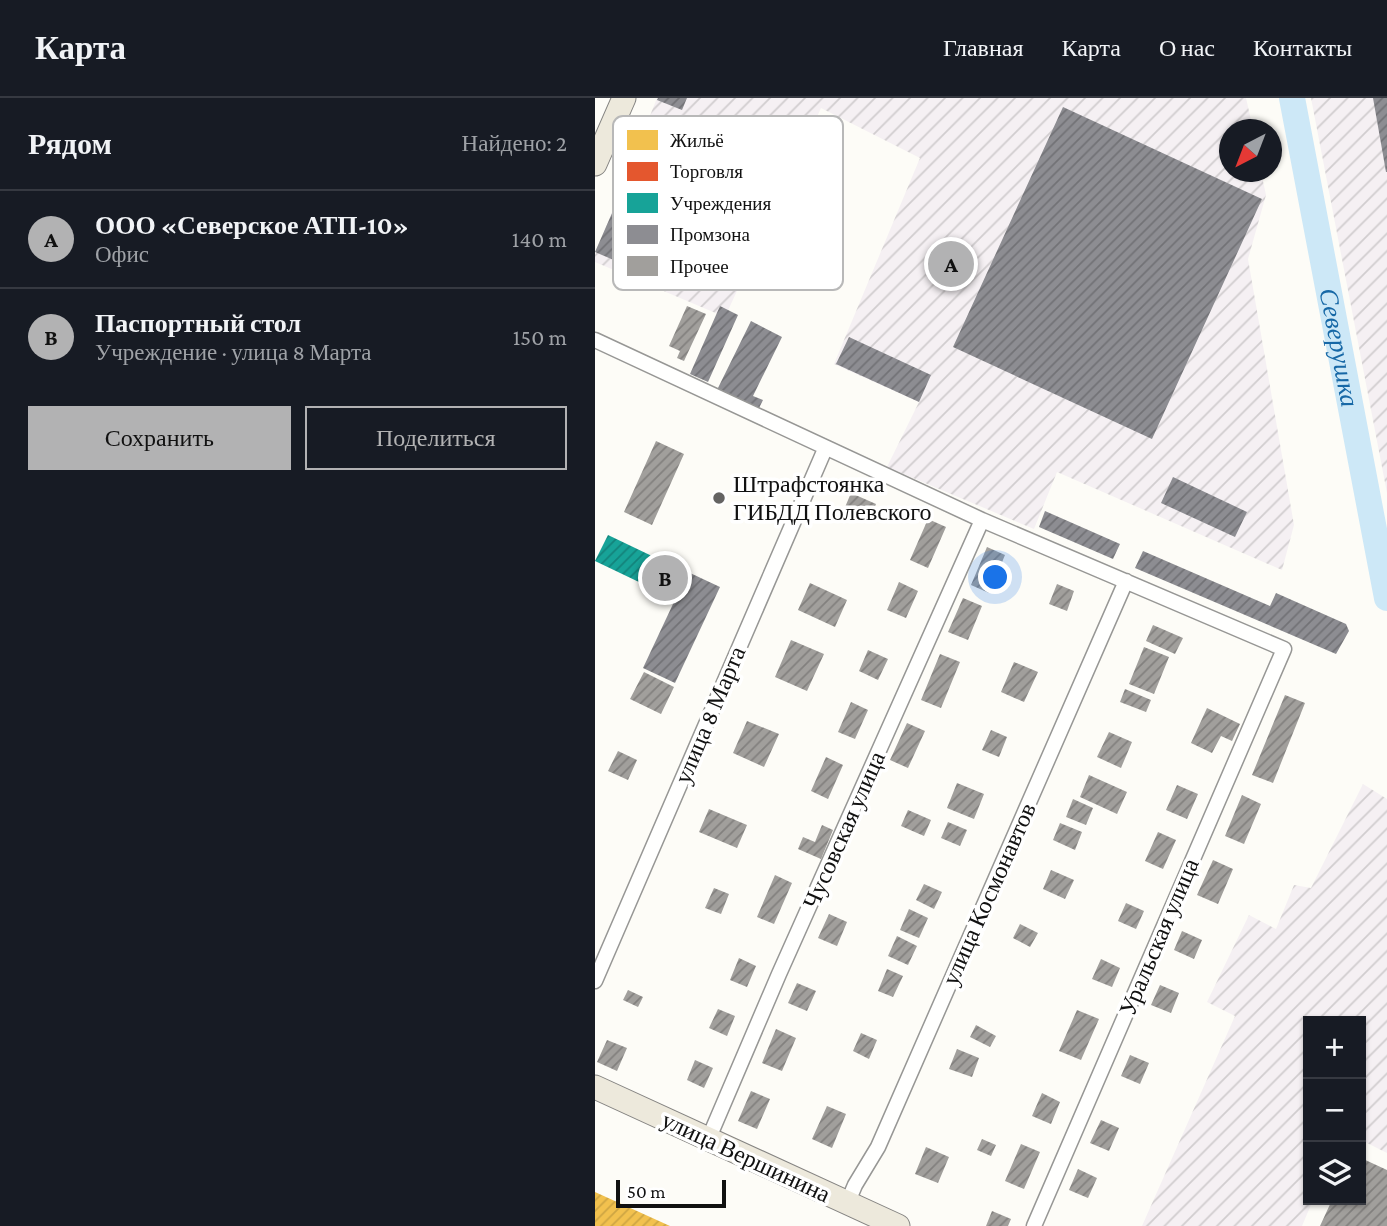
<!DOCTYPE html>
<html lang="ru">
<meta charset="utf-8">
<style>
:root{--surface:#171b24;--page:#242831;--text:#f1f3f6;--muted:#9ea1a6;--line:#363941;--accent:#b2b2b3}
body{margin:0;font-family:"Crimson Pro",serif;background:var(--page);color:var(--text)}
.controls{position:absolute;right:21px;bottom:21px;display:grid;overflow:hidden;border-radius:0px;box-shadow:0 2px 5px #0004}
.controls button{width:63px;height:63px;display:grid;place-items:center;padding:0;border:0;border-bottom:2px solid var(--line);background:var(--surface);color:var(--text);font:35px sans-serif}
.compass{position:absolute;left:624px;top:21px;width:63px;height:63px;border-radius:50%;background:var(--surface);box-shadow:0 2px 5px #0004;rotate:222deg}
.scale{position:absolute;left:21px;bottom:18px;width:110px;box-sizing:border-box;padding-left:7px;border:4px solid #111;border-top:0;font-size:19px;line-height:24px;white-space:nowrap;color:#111;-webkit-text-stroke:5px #fff;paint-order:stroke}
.you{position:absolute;left:401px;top:480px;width:24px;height:24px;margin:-18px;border:5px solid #fff;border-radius:50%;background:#1a73e8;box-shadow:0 0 0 10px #1a73e833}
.badge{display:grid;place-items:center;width:46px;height:46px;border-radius:50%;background:var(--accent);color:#111;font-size:23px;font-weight:700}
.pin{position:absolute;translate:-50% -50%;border:4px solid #fff;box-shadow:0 2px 7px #0006}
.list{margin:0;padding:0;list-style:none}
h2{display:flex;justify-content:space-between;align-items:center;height:91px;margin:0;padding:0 28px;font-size:30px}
h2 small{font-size:23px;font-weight:400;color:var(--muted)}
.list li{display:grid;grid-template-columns:46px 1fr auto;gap:21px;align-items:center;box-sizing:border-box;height:98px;padding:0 28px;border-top:2px solid var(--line)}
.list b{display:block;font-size:26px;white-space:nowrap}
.list p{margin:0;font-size:23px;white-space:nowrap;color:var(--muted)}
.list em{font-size:23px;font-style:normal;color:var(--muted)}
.actions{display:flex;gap:14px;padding:21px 28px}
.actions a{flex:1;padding:16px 0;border:2px solid var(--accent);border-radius:0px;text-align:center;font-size:24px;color:var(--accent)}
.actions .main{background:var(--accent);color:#111}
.icon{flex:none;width:38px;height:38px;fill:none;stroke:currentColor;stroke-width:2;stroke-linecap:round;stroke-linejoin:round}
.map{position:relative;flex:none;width:792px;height:1128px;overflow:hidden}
header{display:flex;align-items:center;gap:42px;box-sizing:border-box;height:98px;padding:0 35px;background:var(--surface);border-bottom:2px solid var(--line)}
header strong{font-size:33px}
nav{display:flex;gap:38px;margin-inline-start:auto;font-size:24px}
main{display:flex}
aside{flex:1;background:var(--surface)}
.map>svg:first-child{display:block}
</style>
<header>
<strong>Карта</strong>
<nav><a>Главная</a><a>Карта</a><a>О нас</a><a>Контакты</a></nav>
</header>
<main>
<aside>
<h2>Рядом<small>Найдено: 2</small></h2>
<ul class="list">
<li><span class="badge">A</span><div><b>ООО «Северское АТП-10»</b><p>Офис</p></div><em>140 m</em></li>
<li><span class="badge">B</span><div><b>Паспортный стол</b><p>Учреждение · улица 8 Марта</p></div><em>150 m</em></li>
</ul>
<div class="actions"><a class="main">Сохранить</a><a>Поделиться</a></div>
</aside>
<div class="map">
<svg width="792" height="1128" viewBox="0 0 792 1128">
<defs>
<pattern id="industrial-furrows" width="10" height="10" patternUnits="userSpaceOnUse" patternTransform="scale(1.75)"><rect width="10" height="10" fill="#f5f0f3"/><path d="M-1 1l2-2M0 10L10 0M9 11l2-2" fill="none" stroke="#d1cdcf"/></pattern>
<pattern id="homes-hatch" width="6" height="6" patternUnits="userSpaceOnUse" patternTransform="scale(1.75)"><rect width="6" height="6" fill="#f2c14e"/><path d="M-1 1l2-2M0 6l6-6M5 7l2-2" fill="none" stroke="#cea543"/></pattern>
<pattern id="public-hatch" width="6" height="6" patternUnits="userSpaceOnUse" patternTransform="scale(1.75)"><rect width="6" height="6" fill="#17a398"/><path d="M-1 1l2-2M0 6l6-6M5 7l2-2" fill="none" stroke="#13837b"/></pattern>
<pattern id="industry-hatch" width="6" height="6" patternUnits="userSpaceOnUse" patternTransform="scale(1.75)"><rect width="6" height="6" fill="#8d8d92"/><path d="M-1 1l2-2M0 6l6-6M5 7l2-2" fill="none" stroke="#727276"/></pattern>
<pattern id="building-hatch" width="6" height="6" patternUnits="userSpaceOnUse" patternTransform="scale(1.75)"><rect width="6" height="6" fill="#a19f9c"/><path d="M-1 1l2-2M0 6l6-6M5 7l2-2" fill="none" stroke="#82807e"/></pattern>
</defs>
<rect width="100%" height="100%" fill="#fdfcf7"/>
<path fill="url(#industrial-furrows)" d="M 62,0 L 651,0 L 658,31 L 634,32 L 634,74 L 666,74 L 671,97 L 653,161 L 699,427 L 687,472 L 462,374 L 439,431 L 292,369 L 324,304 L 239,266 L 325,60 L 226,10 L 130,219 L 0,164 L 0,157 Z
M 716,0 L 792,0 L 792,395 Z
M 768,686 L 792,701 L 792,1055 L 766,1042 L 766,923 L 713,923 L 713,1102 L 718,1102 L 707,1128 L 547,1128 L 640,918 L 612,904 L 654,817 L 681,831 L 699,787 L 716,790 Z"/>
<path fill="url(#homes-hatch)" d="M 0,1094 L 75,1128 L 0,1128 Z"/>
<path fill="url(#public-hatch)" d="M 13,437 L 82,470 L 69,496 L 0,463 Z"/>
<path fill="url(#industry-hatch)" d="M 63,0 L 92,0 L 87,12 L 62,2 Z
M 778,0 L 792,0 L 792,74 L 791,74 Z
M 468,9 L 667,101 L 557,341 L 358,249 Z
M 53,33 L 123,63 L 70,184 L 0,154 Z
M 125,208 L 143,217 L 113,284 L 95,276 Z
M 156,223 L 187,239 L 158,298 L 168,302 L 163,312 L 122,292 Z
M 254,239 L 336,277 L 324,304 L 241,266 Z
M 578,379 L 652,414 L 640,439 L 566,405 Z
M 450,413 L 525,446 L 518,461 L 444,429 Z
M 548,453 L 675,508 L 681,495 L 751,526 L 754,533 L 741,556 L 540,470 Z
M 93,474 L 125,489 L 80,585 L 48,570 Z"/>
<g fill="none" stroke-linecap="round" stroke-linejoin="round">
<path stroke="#cde8f7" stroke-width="26" id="s1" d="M 697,0 L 792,500"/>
</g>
<path fill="url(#building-hatch)" d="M 92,208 L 111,216 L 89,263 L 82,260 L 85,253 L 74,248 Z
M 61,343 L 89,356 L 57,427 L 29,414 Z
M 256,395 L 281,406 L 273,425 L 248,414 Z
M 333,421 L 351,429 L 333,470 L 315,462 Z
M 392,449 L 410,457 L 394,495 L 376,487 Z
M 304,484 L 323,493 L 311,520 L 292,512 Z
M 215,485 L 252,502 L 240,529 L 203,512 Z
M 462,486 L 479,493 L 472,513 L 454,506 Z
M 368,500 L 387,508 L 373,542 L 353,534 Z
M 558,527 L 588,540 L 580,556 L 551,543 Z
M 196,542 L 229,556 L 212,593 L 180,579 Z
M 549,549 L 574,559 L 559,596 L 534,586 Z
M 273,552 L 293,561 L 283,582 L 264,573 Z
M 345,556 L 365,564 L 346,610 L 326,602 Z
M 419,564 L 443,574 L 429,604 L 406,594 Z
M 49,574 L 79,589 L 66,616 L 35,601 Z
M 530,591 L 556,602 L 551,614 L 525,604 Z
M 690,597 L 710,605 L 678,685 L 657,677 Z
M 256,604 L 273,612 L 260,641 L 243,634 Z
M 612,610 L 645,626 L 637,643 L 626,638 L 617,655 L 596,645 Z
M 152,623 L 184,636 L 169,669 L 138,655 Z
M 312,625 L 330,633 L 313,670 L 295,662 Z
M 396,632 L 412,639 L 404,659 L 387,652 Z
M 514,634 L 537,644 L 526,670 L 502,659 Z
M 23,653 L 42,662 L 33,682 L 13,673 Z
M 231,659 L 248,667 L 233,701 L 216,693 Z
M 494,677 L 532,694 L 522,716 L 485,699 Z
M 362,685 L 389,696 L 379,721 L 352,710 Z
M 582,687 L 603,696 L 592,721 L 571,712 Z
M 647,697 L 666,706 L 649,746 L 630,738 Z
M 478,701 L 498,710 L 491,727 L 471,719 Z
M 114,711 L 152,727 L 142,750 L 104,734 Z
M 313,712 L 336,722 L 329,738 L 306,728 Z
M 353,724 L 372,732 L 365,748 L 346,740 Z
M 465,725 L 487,734 L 480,752 L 458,742 Z
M 227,727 L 238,732 L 226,761 L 203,751 L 208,739 L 220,744 Z
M 563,734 L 581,742 L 568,771 L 550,763 Z
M 618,762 L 638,771 L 623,806 L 602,797 Z
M 456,772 L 479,782 L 470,801 L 448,791 Z
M 180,777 L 197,785 L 179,826 L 162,819 Z
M 329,786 L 347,794 L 339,811 L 321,802 Z
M 119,790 L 134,796 L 126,816 L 110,810 Z
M 531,805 L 549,813 L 541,831 L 523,823 Z
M 314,811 L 333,820 L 324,840 L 305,832 Z
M 234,816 L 252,824 L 242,848 L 223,840 Z
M 425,826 L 443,835 L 435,849 L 418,840 Z
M 587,833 L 607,842 L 599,861 L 579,852 Z
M 302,838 L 322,848 L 313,867 L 293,858 Z
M 144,860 L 161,868 L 152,889 L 135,882 Z
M 506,861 L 525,870 L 517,889 L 497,881 Z
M 292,871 L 308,878 L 298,899 L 283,893 Z
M 202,885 L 221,893 L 212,913 L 193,905 Z
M 565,887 L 584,895 L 576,915 L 556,907 Z
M 33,892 L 48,899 L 43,909 L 28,902 Z
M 123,911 L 140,918 L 132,938 L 114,930 Z
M 482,912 L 504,921 L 486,962 L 464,953 Z
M 381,927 L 401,938 L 395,949 L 375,939 Z
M 181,931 L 201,940 L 187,973 L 167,965 Z
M 266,935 L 282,942 L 274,961 L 258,953 Z
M 12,942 L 32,950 L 22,973 L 2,964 Z
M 362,951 L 384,960 L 377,979 L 354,971 Z
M 535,957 L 554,965 L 545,986 L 526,978 Z
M 100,962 L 118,970 L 109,990 L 92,982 Z
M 156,993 L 175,1001 L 162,1031 L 143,1023 Z
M 447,995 L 465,1004 L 456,1026 L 437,1018 Z
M 232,1008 L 251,1016 L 237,1050 L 217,1041 Z
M 506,1022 L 524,1030 L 514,1053 L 495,1045 Z
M 387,1041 L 401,1047 L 396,1058 L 382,1052 Z
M 426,1046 L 445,1054 L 429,1091 L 410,1083 Z
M 331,1049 L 354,1059 L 343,1085 L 320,1076 Z
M 766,1060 L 792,1072 L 792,1128 L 725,1128 L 737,1102 L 766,1102 Z
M 483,1071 L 502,1080 L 493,1100 L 474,1092 Z
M 397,1113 L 416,1121 L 413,1128 L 391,1128 Z"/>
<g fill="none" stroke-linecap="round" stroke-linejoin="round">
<g stroke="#979795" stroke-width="17">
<path id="street" d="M 0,242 L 387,422 L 689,551 L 439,1128
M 0,883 L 230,351
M 113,1042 L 184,876 L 387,422
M 252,1106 L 260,1087 L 283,1049 L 531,483"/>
</g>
<g stroke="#858482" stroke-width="25">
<path id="primary" d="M 0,66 L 29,0
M 0,989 L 303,1128"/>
</g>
<use href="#street" stroke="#fffffe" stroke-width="14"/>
<use href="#primary" stroke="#ede9dc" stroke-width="23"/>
</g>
<circle fill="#646362" stroke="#fff" stroke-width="2.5" cx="124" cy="400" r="7"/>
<g text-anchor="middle" stroke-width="7" stroke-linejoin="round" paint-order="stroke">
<g font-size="24" fill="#111" stroke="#fff" text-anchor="start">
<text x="138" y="394">Штрафстоянка<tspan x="138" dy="28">ГИБДД Полевского</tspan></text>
</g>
<g font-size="24" fill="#111" stroke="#fff">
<text transform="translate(115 617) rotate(-67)" y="8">улица 8 Марта</text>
<text transform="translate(249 732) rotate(-66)" y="8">Чусовская улица</text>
<text transform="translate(394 796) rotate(-66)" y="8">улица Космонавтов</text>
<text transform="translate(564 839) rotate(-67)" y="8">Уральская улица</text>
<text transform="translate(151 1059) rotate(25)" y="8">улица Вершинина</text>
</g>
<g font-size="26" font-style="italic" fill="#1768a6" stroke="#fff">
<text dy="9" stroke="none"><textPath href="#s1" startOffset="254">Северушка</textPath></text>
</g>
</g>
<rect x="18" y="18" width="230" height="174" rx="10" fill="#fff" stroke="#b8b8b8" stroke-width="2"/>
<rect x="32" y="32" width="31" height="20" fill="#f2c14e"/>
<rect x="32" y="64" width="31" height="19" fill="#e4572e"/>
<rect x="32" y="95" width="31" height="20" fill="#17a398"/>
<rect x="32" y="127" width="31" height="19" fill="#8d8d92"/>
<rect x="32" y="158" width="31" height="20" fill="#a19f9c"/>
<g font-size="19" fill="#111">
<text x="75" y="49">Жильё</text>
<text x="75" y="80">Торговля</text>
<text x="75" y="112">Учреждения</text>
<text x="75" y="143">Промзона</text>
<text x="75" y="175">Прочее</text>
</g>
</svg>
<div class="controls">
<button>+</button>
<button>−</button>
<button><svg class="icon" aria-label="layers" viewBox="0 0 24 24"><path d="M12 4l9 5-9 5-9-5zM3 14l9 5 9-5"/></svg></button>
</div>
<svg class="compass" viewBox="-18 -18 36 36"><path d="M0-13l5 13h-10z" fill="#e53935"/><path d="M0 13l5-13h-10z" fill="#9ea1a6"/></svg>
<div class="scale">50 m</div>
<div class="you"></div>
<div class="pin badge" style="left:356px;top:166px">A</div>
<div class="pin badge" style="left:70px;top:480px">B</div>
</div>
</main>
